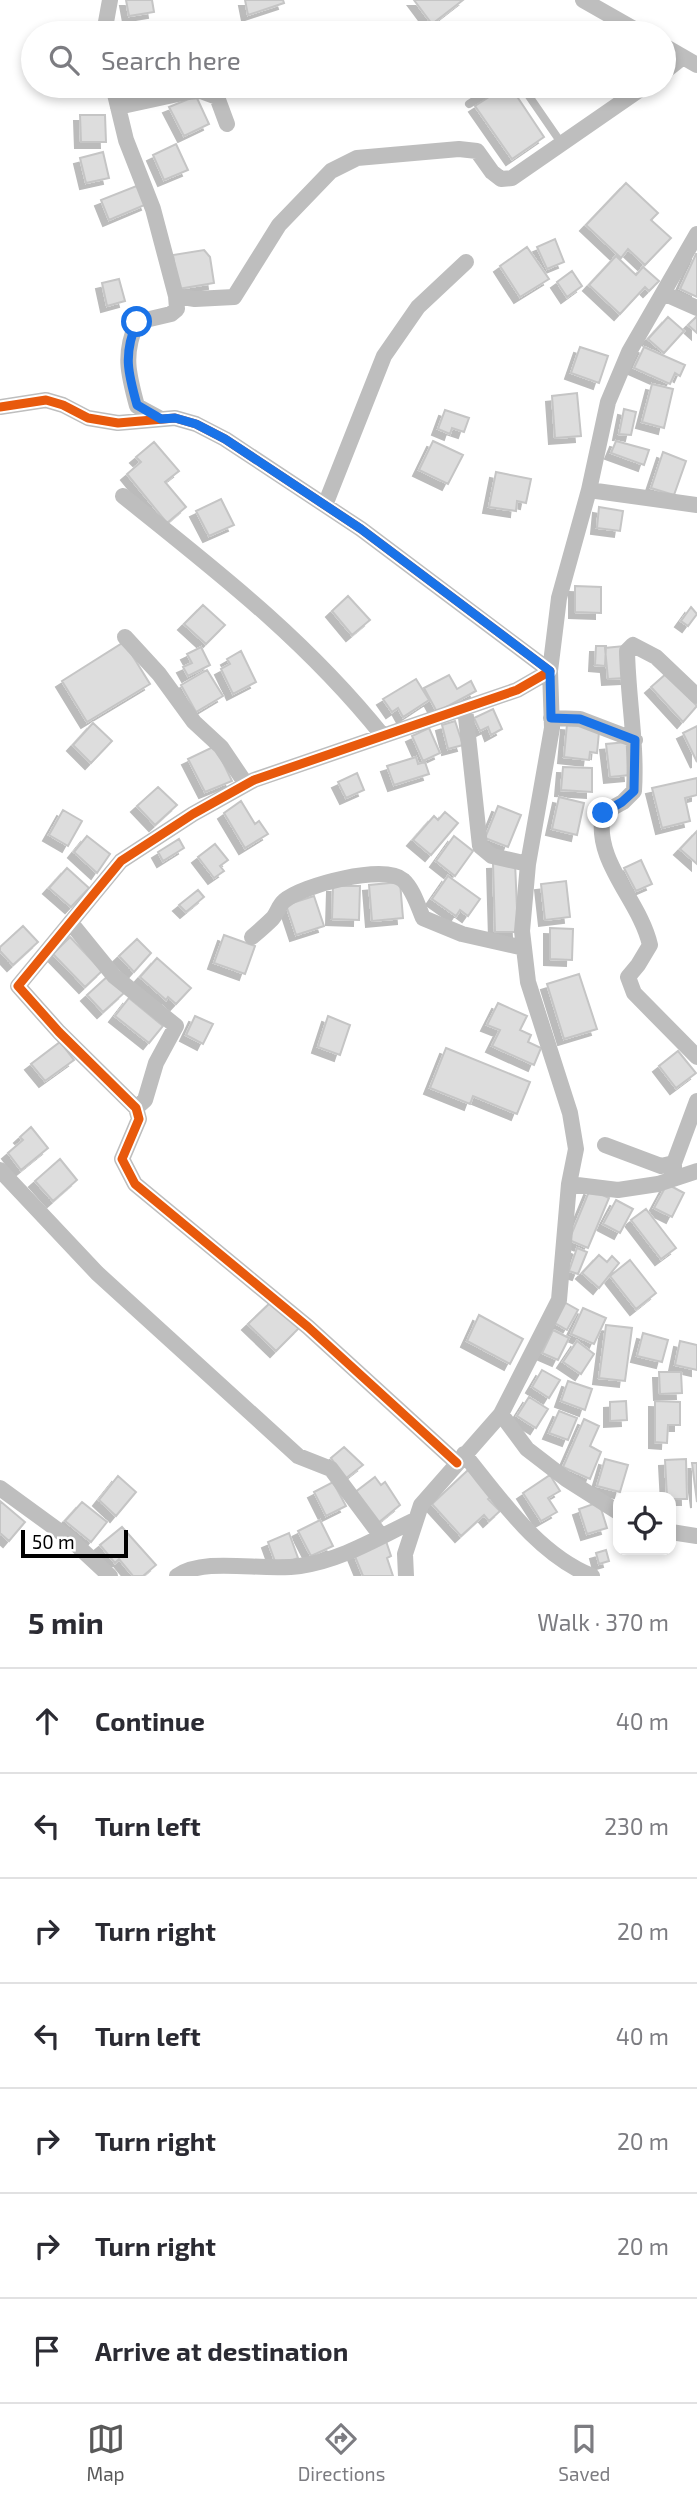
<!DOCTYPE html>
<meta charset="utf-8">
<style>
:root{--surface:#fff;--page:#f2f2f3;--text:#2b2b33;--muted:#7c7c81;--line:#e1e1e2;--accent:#595959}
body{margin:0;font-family:"Exo 2",sans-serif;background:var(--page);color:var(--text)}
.controls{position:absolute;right:21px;bottom:21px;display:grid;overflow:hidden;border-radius:14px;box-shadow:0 4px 10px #0003}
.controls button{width:63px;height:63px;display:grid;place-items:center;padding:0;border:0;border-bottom:2px solid var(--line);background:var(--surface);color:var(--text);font:35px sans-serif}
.scale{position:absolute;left:21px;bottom:18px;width:107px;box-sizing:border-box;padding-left:7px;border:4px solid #000;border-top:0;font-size:19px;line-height:24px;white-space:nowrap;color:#000;-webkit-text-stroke:5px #fff;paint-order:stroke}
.stop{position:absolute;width:21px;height:21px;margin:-16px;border:5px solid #1a73e8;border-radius:50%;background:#fff}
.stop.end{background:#1a73e8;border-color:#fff;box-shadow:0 2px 7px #0008}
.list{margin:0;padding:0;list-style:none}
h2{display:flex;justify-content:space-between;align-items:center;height:91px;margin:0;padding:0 28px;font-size:30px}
h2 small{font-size:23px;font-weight:400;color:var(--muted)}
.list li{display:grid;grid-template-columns:46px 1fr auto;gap:21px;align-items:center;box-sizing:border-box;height:105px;padding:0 28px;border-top:2px solid var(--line)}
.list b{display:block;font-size:26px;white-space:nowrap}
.list em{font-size:23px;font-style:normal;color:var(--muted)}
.icon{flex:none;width:38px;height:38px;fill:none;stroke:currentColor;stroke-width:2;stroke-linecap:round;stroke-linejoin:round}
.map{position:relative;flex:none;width:697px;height:1576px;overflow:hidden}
.search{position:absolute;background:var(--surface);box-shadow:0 4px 10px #0003;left:21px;right:21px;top:21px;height:77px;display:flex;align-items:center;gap:18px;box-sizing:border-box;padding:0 24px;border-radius:38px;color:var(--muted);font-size:26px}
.sheet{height:826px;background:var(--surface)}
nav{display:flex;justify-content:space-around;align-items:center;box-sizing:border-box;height:98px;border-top:2px solid var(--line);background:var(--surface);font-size:19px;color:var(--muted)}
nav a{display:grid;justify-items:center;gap:4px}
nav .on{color:var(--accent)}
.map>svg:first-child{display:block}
</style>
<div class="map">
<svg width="697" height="1576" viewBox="0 0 697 1576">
<defs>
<filter id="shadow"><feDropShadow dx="-6" dy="6" stdDeviation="0" flood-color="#0004"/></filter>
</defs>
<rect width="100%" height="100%" fill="#fff"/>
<path fill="#ddd" stroke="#c5c5c5" stroke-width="2" filter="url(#shadow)" d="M 126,0 L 152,0 L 154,12 L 129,16 Z
M 245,0 L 283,0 L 284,3 L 248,15 Z
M 414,0 L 463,0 L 432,24 Z
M 506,86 L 510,86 L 544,137 L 512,159 L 475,106 Z
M 196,96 L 209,124 L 184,136 L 169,107 Z
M 80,115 L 105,115 L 106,142 L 81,142 Z
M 176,144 L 188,170 L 164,180 L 153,155 Z
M 103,152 L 109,178 L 86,183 L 80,158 Z
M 626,183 L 658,213 L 651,220 L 671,238 L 645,265 L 628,249 L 621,258 L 586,225 Z
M 139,185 L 147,204 L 109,220 L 101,200 Z
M 555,239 L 564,262 L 547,269 L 537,247 Z
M 527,247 L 549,279 L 520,297 L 500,266 Z
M 204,250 L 210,257 L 214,283 L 178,289 L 173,255 Z
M 696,254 L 697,254 L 697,297 L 680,289 Z
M 616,256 L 636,275 L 643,267 L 659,281 L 649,291 L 645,287 L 620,314 L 589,285 Z
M 572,271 L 582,286 L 567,297 L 557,282 Z
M 119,279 L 125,301 L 107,306 L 102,283 Z
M 697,316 L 697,333 L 688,325 Z
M 668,317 L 684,331 L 664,353 L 648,339 Z
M 580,347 L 608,356 L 599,383 L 571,373 Z
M 644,347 L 685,365 L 680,376 L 675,373 L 670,384 L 634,368 Z
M 652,384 L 673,389 L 664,428 L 642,422 Z
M 577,393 L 581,436 L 555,438 L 552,396 Z
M 624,409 L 636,412 L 631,435 L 619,434 Z
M 445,410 L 469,418 L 464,432 L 452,428 L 450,434 L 438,429 Z
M 433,441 L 463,455 L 448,484 L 419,470 Z
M 616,441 L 649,450 L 644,465 L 611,453 Z
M 154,442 L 179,471 L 165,482 L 186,507 L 167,523 L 127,474 L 141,462 L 136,457 Z
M 663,452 L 686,461 L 674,495 L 651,488 Z
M 496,472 L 531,479 L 526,503 L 517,501 L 516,511 L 489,507 Z
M 221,499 L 234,525 L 209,536 L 196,511 Z
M 599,507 L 623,511 L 620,531 L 597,528 Z
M 575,586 L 601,587 L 601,613 L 575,612 Z
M 348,596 L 370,620 L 352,635 L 332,611 Z
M 203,605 L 225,625 L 206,644 L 184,624 Z
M 691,607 L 697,614 L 688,626 L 681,621 Z
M 124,642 L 150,684 L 87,722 L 62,681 Z
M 596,646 L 606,646 L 605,666 L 595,665 Z
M 624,646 L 626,678 L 608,679 L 605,648 Z
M 201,647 L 210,665 L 188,676 L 183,667 L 192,663 L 187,654 Z
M 241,651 L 256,682 L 233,694 L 221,669 L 230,664 L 227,659 Z
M 207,670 L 223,696 L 196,712 L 181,685 Z
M 667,673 L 697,706 L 683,722 L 651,687 Z
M 449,675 L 457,689 L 471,681 L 476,691 L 437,712 L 424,688 Z
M 416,679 L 429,700 L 403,717 L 398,708 L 392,712 L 383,699 Z
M 493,709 L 502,729 L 491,735 L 488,727 L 480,731 L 474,718 Z
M 455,721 L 463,745 L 448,749 L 442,725 Z
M 93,723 L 112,741 L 91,763 L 73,745 Z
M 567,724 L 588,726 L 599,732 L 597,753 L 590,752 L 589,760 L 564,757 Z
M 697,726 L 697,762 L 683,733 Z
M 429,728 L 440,753 L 423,761 L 412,736 Z
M 627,742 L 630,775 L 610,777 L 606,744 Z
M 215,746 L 232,781 L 205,792 L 188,759 Z
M 416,757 L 418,764 L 425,762 L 429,774 L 394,785 L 387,766 Z
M 563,767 L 592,768 L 592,792 L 561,790 Z
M 357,773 L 364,790 L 346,798 L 338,782 Z
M 697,778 L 697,795 L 685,798 L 690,821 L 662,828 L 652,788 Z
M 158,787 L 177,805 L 155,825 L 137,806 Z
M 559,797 L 584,803 L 577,835 L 552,829 Z
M 241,801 L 255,824 L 259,821 L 268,834 L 245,848 L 224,813 Z
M 498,806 L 521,815 L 508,847 L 485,838 Z
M 63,810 L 82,821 L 68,846 L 49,835 Z
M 445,812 L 458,823 L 431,855 L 413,840 L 434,816 L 438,820 Z
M 697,831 L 697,864 L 680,849 Z
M 87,836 L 110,854 L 97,873 L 74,852 Z
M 454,836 L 473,851 L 455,876 L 436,861 Z
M 179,839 L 184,848 L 163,861 L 158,852 Z
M 215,844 L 228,860 L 220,866 L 224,871 L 214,878 L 198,857 Z
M 641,860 L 652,884 L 636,891 L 624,868 Z
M 515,862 L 518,932 L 495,932 L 493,863 Z
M 67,868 L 89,888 L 71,907 L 49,888 Z
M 448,876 L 480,899 L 468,916 L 460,910 L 456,916 L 432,899 Z
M 566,881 L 570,917 L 545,920 L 541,884 Z
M 400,882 L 403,918 L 372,921 L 369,885 Z
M 333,886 L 360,886 L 359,920 L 332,919 Z
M 198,890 L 204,897 L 186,912 L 179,905 Z
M 314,896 L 324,926 L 296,935 L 286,905 Z
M 23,926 L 38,942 L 13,965 L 0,951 L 0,947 Z
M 550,928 L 573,929 L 572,960 L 550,959 Z
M 224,935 L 255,946 L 245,974 L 214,963 Z
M 70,937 L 102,971 L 85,987 L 53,954 Z
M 137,939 L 151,953 L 134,972 L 119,956 Z
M 157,958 L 191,988 L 176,1004 L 168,997 L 166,1000 L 140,977 Z
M 579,974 L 597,1029 L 564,1039 L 547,984 Z
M 109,975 L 124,993 L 103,1012 L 87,995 Z
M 129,998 L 163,1026 L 149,1043 L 115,1016 Z
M 498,1003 L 527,1016 L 520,1030 L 531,1035 L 528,1042 L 541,1048 L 534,1065 L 492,1046 L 500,1030 L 487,1025 Z
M 195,1016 L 213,1024 L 203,1044 L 186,1035 Z
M 328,1016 L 350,1025 L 340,1055 L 318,1047 Z
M 60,1042 L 74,1060 L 45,1081 L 31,1064 Z
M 446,1048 L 530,1082 L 517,1114 L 473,1096 L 470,1104 L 430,1088 Z
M 678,1051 L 696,1073 L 676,1088 L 659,1066 Z
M 31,1127 L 48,1148 L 21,1170 L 8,1153 L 23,1140 L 20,1137 Z
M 60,1159 L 77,1180 L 53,1201 L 35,1181 Z
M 667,1184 L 684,1193 L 672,1217 L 654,1208 Z
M 590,1189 L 609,1198 L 588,1248 L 569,1240 Z
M 616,1200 L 633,1209 L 620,1233 L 603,1224 Z
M 646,1209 L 676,1248 L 661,1259 L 631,1220 Z
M 577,1248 L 587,1252 L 578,1274 L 569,1271 Z
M 599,1255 L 607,1262 L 612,1256 L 619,1263 L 599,1288 L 582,1273 Z
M 630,1260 L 656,1293 L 636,1309 L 610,1276 Z
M 272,1301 L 299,1328 L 276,1351 L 248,1324 Z
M 564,1302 L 578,1310 L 567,1330 L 553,1322 Z
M 583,1308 L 606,1318 L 594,1344 L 571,1334 Z
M 479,1315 L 523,1339 L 510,1364 L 467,1341 Z
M 606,1325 L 632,1328 L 625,1381 L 599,1378 Z
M 553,1330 L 569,1338 L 558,1360 L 542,1353 Z
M 643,1333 L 668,1340 L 662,1362 L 637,1356 Z
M 577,1341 L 594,1354 L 581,1374 L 563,1362 Z
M 680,1341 L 697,1345 L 697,1370 L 675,1365 Z
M 542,1370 L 560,1380 L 549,1398 L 532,1387 Z
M 659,1372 L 681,1372 L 682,1393 L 660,1394 Z
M 568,1381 L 592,1389 L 585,1410 L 561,1401 Z
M 529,1397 L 548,1409 L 536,1428 L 517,1416 Z
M 626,1401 L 627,1420 L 610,1421 L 610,1402 Z
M 655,1401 L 680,1402 L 680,1425 L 668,1425 L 667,1443 L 655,1442 Z
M 559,1411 L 577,1418 L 568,1440 L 549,1433 Z
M 584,1419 L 599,1426 L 590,1446 L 601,1452 L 590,1479 L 563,1467 Z
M 344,1447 L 363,1465 L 345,1479 L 331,1458 Z
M 605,1459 L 628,1465 L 620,1492 L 597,1486 Z
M 686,1459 L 687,1499 L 671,1499 L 667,1497 L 665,1460 Z
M 692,1463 L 697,1463 L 697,1502 Z
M 468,1470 L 492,1496 L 488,1499 L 500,1511 L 489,1521 L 484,1515 L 461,1536 L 432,1504 Z
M 550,1475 L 560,1491 L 548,1498 L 557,1512 L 541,1521 L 523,1493 Z
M 118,1476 L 136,1492 L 116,1516 L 99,1500 Z
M 375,1477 L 381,1485 L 385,1482 L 400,1505 L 378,1523 L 354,1493 Z
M 333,1482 L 346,1506 L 326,1516 L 314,1492 Z
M 0,1501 L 25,1522 L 9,1541 L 0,1533 Z
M 82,1502 L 107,1522 L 91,1542 L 65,1521 Z
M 599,1502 L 607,1528 L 587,1534 L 579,1509 Z
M 320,1520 L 333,1546 L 311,1556 L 298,1531 Z
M 122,1527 L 156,1565 L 143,1576 L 133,1576 L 119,1559 L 115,1563 L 100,1545 Z
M 289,1533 L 298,1558 L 277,1567 L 268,1542 Z
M 386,1541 L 391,1556 L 387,1558 L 393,1576 L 363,1576 L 354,1554 Z
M 606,1550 L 609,1561 L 599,1564 L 596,1553 Z"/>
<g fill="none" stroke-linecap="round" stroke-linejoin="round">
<path stroke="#bebebe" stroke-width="8" d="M 522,86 L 562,144
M 469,104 L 498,86"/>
<path stroke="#bebebe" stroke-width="16" d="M 583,0 L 641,33
M 104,33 L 110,0
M 664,46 L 697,65
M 664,72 L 683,57
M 113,86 L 126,140 L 153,209 L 176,296 L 177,309 L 171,314 L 137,322 C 123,354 128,373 137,406 L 161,419
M 118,107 L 187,92 L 201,91 L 217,97 L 227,124
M 663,293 L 697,308
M 176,296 L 195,299 L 234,297 L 279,225 L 331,171 L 357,158 L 459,149 L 477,151 L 492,172 L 501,179 L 512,178 L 645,86
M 0,407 L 46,400 L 63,405 L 88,418 L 118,423 L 175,418 L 196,424 L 225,439 L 361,529 L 550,671 L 517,690 L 254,780 L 193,814 L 121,861 L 18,986 L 59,1032 L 136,1108 L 139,1119 L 122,1159 L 135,1184 L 308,1327 L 457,1463
M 589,490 L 697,505
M 123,496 C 218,572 306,640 383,736
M 325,505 L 384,356 L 418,307 L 466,262
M 125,637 L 159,674 L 194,722 L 221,747 L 246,784
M 697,696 L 656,657 L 633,645 L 627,651 C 628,699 637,744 634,791 L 623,802 L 603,813 C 593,862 640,900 650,945 L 638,965 L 628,977 L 634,993 L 697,1057
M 465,708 L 480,846 L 492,856 L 528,864
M 551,718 L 580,719 L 635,740
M 71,923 L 114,976 L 176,1026 L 156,1063 L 145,1100 L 136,1108
M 252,937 C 259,931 266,925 272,919 C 277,914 279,905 284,901 C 302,885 384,864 403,880 C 413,889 418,906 423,918 L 462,934 L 524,948
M 605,1145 L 661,1166 L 674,1163
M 0,1170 L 97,1273 L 298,1456 L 331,1469 L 381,1536
M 674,1178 L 674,1163 L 697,1101
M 569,1184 L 618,1190 L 658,1184 L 697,1171
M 501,1414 L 527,1449 L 566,1479 L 618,1512
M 464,1454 C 500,1498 537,1554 592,1576
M 0,1488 L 70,1539 L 110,1576
M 671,1532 L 697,1536
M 177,1576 C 206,1556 263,1572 300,1566 C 342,1560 377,1538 415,1520
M 406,1576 L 405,1554 L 421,1505 L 501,1414 L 559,1300 L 569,1184 L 576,1149 L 570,1113 L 528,982 L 522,931 L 528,864 L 552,728 L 550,671 L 559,598 L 589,490 L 608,402 L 629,352 L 697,234"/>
<g stroke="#fff" stroke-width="13">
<path id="cycleway" d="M 0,407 L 46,400 L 63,405 L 88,418 L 118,423 L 175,418 L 196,424 L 225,439 L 361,529 L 550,671 L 517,690 L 254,780 L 193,814 L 121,861 L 18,986 L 59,1032 L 136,1108 L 139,1119 L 122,1159 L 135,1184 L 308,1327 L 457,1463"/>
</g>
<use href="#cycleway" stroke="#e8590c" stroke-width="9"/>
</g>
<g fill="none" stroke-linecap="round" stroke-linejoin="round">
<path stroke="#1a73e8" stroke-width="9" d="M 137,322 C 123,354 128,373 137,405 L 161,419 L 175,418 L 196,424 L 225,439 L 361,529 L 550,671 L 551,718 L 580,719 L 635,740 L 634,791 L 622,802 L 603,813"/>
</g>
</svg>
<div class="controls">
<button><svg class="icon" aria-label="locate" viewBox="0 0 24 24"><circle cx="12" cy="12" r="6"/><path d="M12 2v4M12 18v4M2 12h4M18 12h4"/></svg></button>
</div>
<div class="scale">50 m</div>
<div class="stop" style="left:137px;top:322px"></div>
<div class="stop end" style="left:603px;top:813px"></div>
<div class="search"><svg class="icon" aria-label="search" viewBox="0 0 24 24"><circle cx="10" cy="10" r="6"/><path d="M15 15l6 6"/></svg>Search here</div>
</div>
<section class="sheet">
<h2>5 min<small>Walk · 370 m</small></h2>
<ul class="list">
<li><svg class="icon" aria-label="ahead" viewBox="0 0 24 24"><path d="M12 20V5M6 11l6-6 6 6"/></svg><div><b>Continue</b></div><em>40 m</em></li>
<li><svg class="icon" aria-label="left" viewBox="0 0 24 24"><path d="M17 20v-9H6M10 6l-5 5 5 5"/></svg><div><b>Turn left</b></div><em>230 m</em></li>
<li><svg class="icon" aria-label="right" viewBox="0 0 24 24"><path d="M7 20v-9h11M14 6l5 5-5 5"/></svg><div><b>Turn right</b></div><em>20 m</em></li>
<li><svg class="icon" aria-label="left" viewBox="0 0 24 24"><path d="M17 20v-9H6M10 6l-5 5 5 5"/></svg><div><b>Turn left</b></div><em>40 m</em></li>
<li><svg class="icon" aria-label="right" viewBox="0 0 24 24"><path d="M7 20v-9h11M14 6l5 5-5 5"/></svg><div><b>Turn right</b></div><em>20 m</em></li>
<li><svg class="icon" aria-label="right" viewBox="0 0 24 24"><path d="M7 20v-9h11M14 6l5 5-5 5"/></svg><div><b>Turn right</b></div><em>20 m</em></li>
<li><svg class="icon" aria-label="arrive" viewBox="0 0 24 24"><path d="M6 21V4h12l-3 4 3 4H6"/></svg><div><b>Arrive at destination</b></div></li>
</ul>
</section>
<nav>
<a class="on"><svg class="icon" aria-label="map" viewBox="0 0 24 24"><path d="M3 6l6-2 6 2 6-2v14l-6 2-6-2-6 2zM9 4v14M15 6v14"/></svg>Map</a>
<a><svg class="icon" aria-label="directions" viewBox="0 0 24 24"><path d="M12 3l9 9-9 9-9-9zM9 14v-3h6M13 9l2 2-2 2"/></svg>Directions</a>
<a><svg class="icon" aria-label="saved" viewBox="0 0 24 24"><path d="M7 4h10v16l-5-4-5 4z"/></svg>Saved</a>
</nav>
